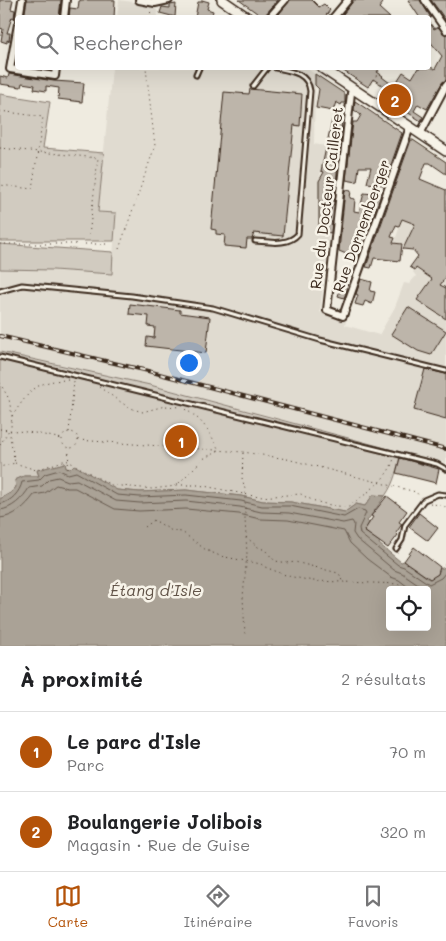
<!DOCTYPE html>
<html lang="fr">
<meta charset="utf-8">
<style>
:root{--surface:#fff;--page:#f6f6f6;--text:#202124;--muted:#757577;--line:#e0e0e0;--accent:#b45309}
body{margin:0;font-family:Mali,sans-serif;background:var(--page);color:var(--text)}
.controls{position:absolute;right:15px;bottom:15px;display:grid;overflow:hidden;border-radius:5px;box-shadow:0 5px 20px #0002}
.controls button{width:45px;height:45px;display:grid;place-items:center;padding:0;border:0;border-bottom:1px solid var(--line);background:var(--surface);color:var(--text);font:25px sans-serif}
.you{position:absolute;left:188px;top:362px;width:18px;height:18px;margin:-12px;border:4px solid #fff;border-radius:50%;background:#1a73e8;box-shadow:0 0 0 8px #1a73e833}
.badge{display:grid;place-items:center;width:32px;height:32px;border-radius:50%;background:var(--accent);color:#fff;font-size:16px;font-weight:700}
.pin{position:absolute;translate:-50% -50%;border:2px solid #fff;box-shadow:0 1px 5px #0006}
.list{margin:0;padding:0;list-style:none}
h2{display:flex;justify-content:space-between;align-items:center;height:65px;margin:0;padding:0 20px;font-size:21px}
h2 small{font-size:16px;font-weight:400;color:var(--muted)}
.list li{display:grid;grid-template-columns:32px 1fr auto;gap:15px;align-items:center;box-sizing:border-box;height:80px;padding:0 20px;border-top:1px solid var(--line)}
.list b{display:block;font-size:19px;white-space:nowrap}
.list p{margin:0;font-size:16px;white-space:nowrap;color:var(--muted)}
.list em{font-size:16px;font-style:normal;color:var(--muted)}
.icon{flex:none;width:28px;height:28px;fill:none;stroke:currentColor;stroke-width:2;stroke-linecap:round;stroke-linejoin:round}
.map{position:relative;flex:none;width:446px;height:646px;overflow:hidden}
.search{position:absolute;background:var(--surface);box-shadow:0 5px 20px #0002;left:15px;right:15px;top:15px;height:55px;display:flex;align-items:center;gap:12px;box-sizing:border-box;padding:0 18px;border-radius:5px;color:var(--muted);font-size:19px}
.sheet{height:225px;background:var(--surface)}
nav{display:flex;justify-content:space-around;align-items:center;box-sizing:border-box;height:70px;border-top:1px solid var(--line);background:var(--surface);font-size:14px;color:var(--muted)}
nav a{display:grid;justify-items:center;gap:2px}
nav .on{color:var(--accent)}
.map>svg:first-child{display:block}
</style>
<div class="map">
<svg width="446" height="646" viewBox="0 0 446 646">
<rect width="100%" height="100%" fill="#efebe0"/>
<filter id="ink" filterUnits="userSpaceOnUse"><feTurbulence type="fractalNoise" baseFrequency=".02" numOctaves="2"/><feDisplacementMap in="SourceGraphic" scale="10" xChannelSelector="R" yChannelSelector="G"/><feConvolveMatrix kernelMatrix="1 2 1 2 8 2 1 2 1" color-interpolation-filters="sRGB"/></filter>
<g filter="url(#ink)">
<path fill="#e0dbd0" d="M 119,0 L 154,5 L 158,13 L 157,17 L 117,18 Z
M 112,68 L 306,68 L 315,74 L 314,144 L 326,146 L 319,181 L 319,231 L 329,232 L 320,312 L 346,321 L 345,325 L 379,335 L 395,307 L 404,283 L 409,284 L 416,276 L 413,272 L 421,260 L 409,245 L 394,243 L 413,189 L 446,212 L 446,463 L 150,385 L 0,352 L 0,269 L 53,270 L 112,274 L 116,213 L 98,212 Z"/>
<path fill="#d1cbc0" stroke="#867a6f" d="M 0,94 L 50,102 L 43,148 L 104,153 L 98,212 L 116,213 L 114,241 L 0,241 Z
M 0,244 L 113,252 L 112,274 L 53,270 L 0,269 Z
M 0,352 L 150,385 L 401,452 C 397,468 395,482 385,496 L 373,495 L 365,506 L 356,504 L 345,512 L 291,502 L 263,501 L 241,496 L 186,490 L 140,492 L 117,490 L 66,468 L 65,463 L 37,471 L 39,476 L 24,476 L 15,480 L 16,487 L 12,492 L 0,499 Z"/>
<path fill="#aaa296" stroke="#7e7266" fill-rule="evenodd" d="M 65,463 L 66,468 L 70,469 L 74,465 L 117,490 L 140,492 L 186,490 L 241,496 L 263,501 L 291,502 L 345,512 L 356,504 L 365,506 L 373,495 L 385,496 L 367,521 L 369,523 L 364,531 L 380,542 L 379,544 L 401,562 L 404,561 L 429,579 L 438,574 L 439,569 L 446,567 L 446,646 L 0,646 L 0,499 L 12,492 L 16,487 L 15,480 L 24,476 L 39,476 L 37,470 ZM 390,590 L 427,590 L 427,627 L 390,627 Z"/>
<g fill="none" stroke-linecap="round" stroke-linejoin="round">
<path stroke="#675a4e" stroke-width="1" d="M 0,504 C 11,502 20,492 22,482 L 39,480 L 45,474 L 59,470 L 68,474 L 76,472 L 117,495 L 140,497 L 186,495 L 241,501 L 262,506 L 290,506 L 344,517 L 358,509 L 365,511 L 366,513 L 359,528 L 360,534 L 398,565 L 404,567 L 429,584 L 441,578 L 446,572
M 0,510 C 12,509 23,498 29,488 L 42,486 L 49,479 L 58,477 L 68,481 L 77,480 L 116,501 L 140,503 L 186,501 L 240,507 L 261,512 L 289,513 L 343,523 L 352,521 L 354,524 L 353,533 L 357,539 L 394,570 L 402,573 L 427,590
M 0,518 C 14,517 26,506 34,495 L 45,493 L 56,485 L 67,488 L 75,488 L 115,509 L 139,511 L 186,509 L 239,514 L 260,519 L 288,520 L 344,531 L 350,543 L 367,559 L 391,577 L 399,580 L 412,590"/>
</g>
<path fill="#bdb5aa" stroke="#3b2a1e" d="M 0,0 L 13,0 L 11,9 L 15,10 L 14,18 L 12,17 L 7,33 L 10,33 L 9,41 L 7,40 L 7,43 L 1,41 L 3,29 L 0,28 Z
M 27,0 L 61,0 L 59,18 L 24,18 Z
M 82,0 L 115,0 L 114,18 L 69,18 L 70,8 L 78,9 L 79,1 Z
M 202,0 L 209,2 L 207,9 L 213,11 L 211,18 L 195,18 L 198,2 L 202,2 Z
M 239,0 L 278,0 L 265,15 L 261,16 Z
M 290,0 L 312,0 L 319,7 L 324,4 L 330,10 L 324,18 L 276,18 Z
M 354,0 L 379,0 L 383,3 L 379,8 L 390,18 L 340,18 Z
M 408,0 L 420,0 L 431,18 L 420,18 Z
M 431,0 L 446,0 L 446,21 L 440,12 Z
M 176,4 L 175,17 L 160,13 L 162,7 L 170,8 L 170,5 Z
M 428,20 L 434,29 L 438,27 L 446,35 L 446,80 L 442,83 L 427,109 L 418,104 L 414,111 L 423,117 L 421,121 L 390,101 L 394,93 L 373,79 L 368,87 L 339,68 L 380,68 L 377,72 L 383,76 L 382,77 L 394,86 L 403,72 L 412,78 L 418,68 L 428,68 L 428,66 L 435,69 L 442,56 L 428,39 Z
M 9,74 L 54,81 L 84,83 L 82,102 L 58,99 L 59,88 L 46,86 L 46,91 L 34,89 L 35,85 L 22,83 L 21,87 L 0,84 L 0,76 L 8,78 Z
M 315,74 L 345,94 L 345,103 L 342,103 L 341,105 L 336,102 L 333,111 L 316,108 L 319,89 L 315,85 Z
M 250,89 L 302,94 L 300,126 L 294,125 L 283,236 L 254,233 L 252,239 L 247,239 L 246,248 L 224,246 L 225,235 L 216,234 L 216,230 L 211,229 L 224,92 L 249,94 Z
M 355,101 L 402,133 L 384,185 L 367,183 L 371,167 L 359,167 L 357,182 L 346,180 L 353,122 L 357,122 L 361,115 L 354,110 Z
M 332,120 L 342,121 L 334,205 L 332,205 L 330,222 L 332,222 L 331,233 L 319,231 L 319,181 L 324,172 L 321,171 Z
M 411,140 L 413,140 L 446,162 L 446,174 L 430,163 L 426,163 L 420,179 L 446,190 L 446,277 L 440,285 L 446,288 L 446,319 L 417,300 L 432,279 L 416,268 L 415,270 L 410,267 L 418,256 L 413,250 L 403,249 L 415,224 L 402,219 L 399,226 L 396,225 L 391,237 L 395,238 L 393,243 L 402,244 L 400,261 L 374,258 L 371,268 L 366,267 Z
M 345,190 L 351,191 L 350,198 L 355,199 L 354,211 L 359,212 L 364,193 L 381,195 L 358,259 L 339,251 Z
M 361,279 L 372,282 L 370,291 L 375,292 L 372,304 L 365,301 L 363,306 L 355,304 L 358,295 L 356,294 Z
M 338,282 L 349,285 L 344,298 L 338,296 L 340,290 L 335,288 Z
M 130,304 L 180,310 L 180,313 L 210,317 L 206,353 L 146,346 L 147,337 L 154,338 L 155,327 L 148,326 L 149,316 L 129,314 Z
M 408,307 L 446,331 L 431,355 L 418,351 L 391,334 Z
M 425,369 L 446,374 L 446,419 L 414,410 Z
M 400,458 L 439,469 L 436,483 L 396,473 Z
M 387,496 L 407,511 L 399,522 L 402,524 L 396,533 L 398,535 L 388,548 L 364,531 L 373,517 L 371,516 Z
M 419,513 L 438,528 L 428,541 L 409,527 Z
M 414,547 L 440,567 L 438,574 L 430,579 L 404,561 Z"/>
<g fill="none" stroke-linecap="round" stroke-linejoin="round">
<g stroke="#3b2a1e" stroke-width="7">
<path id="service" d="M 196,75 L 199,68
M 253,86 L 267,68
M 255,241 C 270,242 288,246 298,234 L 310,91 C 308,73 291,71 276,68
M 0,291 L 22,285 L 132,296 L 213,308 L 320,340 L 446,371
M 0,357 L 437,464 L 446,469
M 396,549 L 402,540 L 405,525 L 424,500 L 438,494 L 446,495"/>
</g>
<g stroke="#3b2a1e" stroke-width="10">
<path id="minor" d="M 139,0 L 155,3 L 169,0
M 425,0 L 446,30
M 19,18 L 22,0
M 64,18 L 66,0
M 269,18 L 285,0
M 333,18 L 348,0
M 18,24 L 10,69 L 55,76 L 56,68
M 354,89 L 351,93 L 327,310 L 343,316 L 410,127
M 420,134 L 446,85"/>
</g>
<g stroke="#3b2a1e" stroke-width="12">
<path id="secondary" d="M 222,0 L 248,18
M 322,68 L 446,151"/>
</g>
<path stroke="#3b2a1e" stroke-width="1" stroke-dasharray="1 4" stroke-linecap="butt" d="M 150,18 L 151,8
M 368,89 L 381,68
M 0,111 L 43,117 L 32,189 L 0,185
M 0,148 L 98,158 L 89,236
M 0,244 L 108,244
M 119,249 L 155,146 L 146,68
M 0,383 L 9,399 L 12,416 L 10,437 L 15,463 L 0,467
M 99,387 L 128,407 L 142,412 L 165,406 L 180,407
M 12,416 C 31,389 36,380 71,380
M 0,429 L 35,433 L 62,439
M62 440a8 8 0 1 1 16 0a8 8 0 1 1-16 0Z
M 69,432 L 74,381
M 78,440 L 243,452 L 287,459 L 416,492 L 420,497
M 0,445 L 9,430
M 243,453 L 242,478 L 245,489 L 245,519 L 247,554 L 243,597 L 245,634
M 15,463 L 36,470 L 66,460 L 111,485 L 152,489 L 176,486 L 203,459 L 219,450 C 208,429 203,420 183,408
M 68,469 L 69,449
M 177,485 L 199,485 L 259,497 L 301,494 C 314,503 332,506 349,507 C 365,494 389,479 394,458
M 430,503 L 446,507
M 145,527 L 154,520 L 172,531 L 182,532 L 206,550 L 220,556 L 261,564 L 265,567 L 288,576 L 313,581 L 402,584
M 246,537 L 258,547 L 265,550 L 275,561 L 289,563 L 295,562 L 338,573 L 340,575 L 342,581
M 445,564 L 446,567"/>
<use href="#service" stroke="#f7f3e8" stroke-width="3"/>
<use href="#minor" stroke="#f7f3e8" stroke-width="6"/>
<use href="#secondary" stroke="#f7f3e8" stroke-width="9"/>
<g stroke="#3b2a1e" stroke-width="4">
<path id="rail" d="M 0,336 L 148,371 L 446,449"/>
</g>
<use href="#rail" stroke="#f7f3e8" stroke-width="2" stroke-dasharray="5.5" stroke-linecap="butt"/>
</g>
</g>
<g text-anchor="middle" stroke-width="5" stroke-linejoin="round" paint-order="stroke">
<g font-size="15" fill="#3b2a1e" stroke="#f7f3e8">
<text transform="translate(327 198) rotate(-83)" y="5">Rue du Docteur Cailleret</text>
<text transform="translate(362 226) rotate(-70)" y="5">Rue Dornemberger</text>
</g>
<g font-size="16" font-style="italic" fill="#625448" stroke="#f7f3e8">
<text x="156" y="596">Étang d'Isle</text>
</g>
</g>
</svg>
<div class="controls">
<button><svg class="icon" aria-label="locate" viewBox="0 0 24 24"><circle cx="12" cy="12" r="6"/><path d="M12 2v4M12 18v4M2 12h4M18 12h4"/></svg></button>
</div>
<div class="you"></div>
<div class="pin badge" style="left:181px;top:441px">1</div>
<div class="pin badge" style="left:395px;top:100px">2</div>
<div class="search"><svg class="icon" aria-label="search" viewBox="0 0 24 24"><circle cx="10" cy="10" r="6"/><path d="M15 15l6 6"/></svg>Rechercher</div>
</div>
<section class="sheet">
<h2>À proximité<small>2 résultats</small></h2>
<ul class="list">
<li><span class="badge">1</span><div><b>Le parc d'Isle</b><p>Parc</p></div><em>70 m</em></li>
<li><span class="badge">2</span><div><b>Boulangerie Jolibois</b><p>Magasin · Rue de Guise</p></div><em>320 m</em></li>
</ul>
</section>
<nav>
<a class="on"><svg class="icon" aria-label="map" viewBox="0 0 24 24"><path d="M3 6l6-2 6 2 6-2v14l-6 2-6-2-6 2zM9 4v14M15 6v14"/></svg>Carte</a>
<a><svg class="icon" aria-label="directions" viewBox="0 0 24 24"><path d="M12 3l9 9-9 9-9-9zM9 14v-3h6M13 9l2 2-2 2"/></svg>Itinéraire</a>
<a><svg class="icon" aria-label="saved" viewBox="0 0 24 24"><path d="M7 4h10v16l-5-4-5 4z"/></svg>Favoris</a>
</nav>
